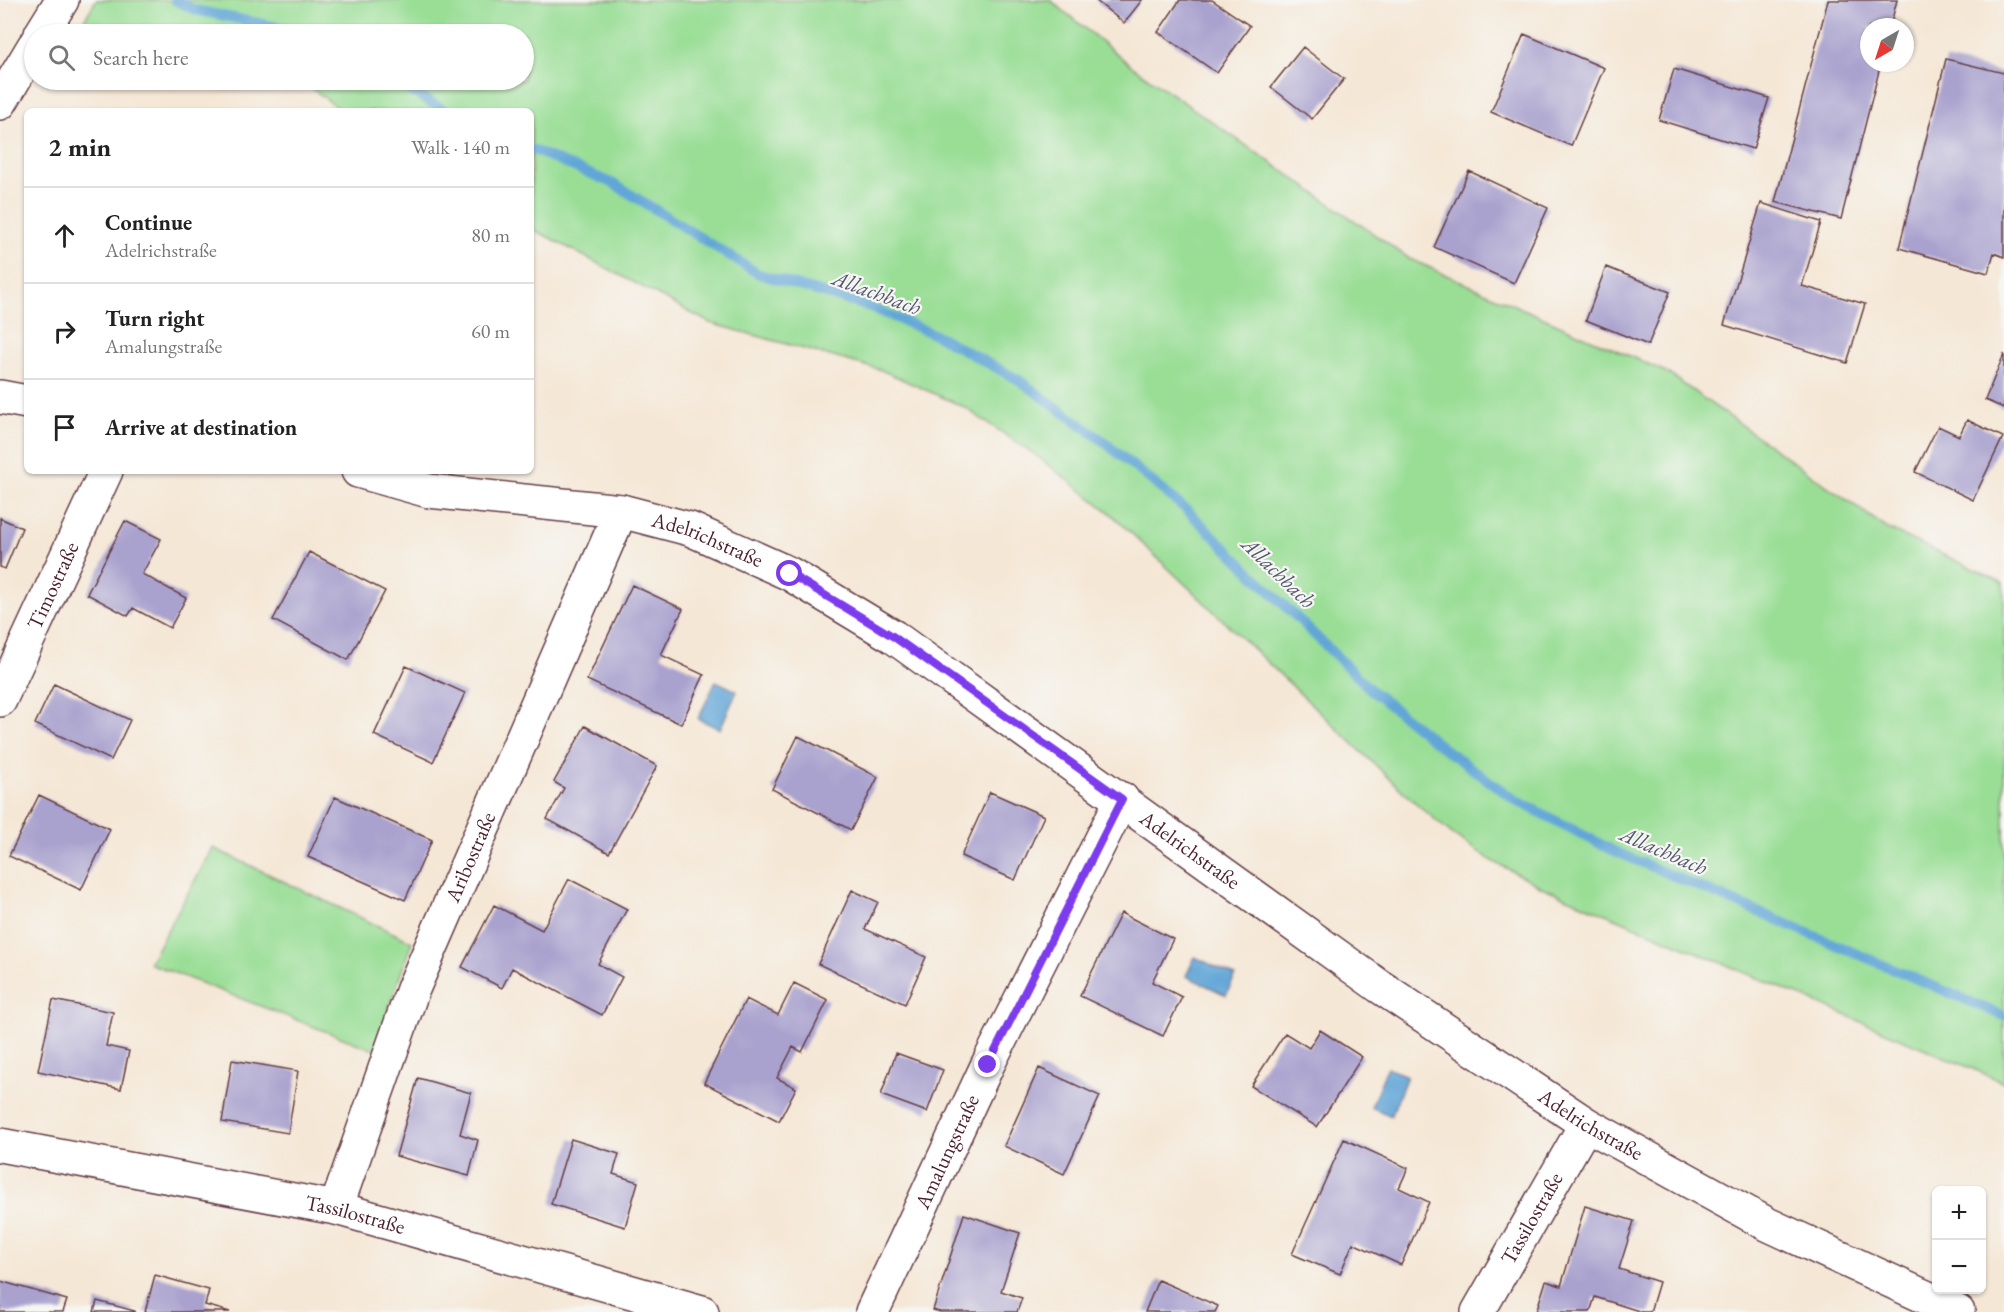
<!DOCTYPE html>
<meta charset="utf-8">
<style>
:root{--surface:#fff;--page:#f6f6f6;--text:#222;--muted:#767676;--line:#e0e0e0}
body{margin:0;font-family:"EB Garamond",serif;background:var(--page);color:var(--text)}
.controls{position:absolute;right:18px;bottom:18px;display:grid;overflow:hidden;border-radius:9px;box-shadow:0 2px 4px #0004}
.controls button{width:54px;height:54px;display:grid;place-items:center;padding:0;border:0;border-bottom:2px solid var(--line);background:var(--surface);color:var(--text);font:30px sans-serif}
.compass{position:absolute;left:1860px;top:18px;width:54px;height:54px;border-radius:50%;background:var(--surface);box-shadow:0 2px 4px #0004;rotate:219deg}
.stop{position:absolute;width:18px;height:18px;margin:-14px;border:4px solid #7c3aed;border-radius:50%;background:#fff}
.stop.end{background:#7c3aed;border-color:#fff;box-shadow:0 2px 6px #0008}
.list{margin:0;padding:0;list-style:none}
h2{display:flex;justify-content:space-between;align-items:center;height:78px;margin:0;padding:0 24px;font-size:26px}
h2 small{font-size:20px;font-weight:400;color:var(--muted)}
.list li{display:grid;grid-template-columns:39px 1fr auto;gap:18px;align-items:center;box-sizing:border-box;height:96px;padding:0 24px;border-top:2px solid var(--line)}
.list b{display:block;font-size:22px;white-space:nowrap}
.list p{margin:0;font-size:20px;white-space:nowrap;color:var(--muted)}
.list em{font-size:20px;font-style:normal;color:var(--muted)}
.icon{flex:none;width:33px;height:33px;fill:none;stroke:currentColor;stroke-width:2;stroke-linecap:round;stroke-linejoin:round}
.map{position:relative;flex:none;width:2004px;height:1312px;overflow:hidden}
.search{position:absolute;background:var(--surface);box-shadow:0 2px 4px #0004;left:24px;top:24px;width:510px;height:66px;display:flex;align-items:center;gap:15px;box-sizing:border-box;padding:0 21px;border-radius:33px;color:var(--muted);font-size:22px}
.panel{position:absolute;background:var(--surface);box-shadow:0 2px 4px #0004;left:24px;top:108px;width:510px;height:366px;border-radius:9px}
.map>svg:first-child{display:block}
</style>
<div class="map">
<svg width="2004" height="1312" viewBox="0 0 2004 1312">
<rect width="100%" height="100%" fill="#f6f6f2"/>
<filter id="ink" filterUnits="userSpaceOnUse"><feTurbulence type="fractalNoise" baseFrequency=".0167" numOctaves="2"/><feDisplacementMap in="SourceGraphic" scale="12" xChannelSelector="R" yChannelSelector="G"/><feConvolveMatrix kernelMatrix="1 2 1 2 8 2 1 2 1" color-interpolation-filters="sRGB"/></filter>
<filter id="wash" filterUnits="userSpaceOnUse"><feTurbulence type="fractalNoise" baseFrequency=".008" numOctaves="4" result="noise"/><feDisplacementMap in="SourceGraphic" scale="24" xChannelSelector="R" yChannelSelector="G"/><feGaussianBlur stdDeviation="1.35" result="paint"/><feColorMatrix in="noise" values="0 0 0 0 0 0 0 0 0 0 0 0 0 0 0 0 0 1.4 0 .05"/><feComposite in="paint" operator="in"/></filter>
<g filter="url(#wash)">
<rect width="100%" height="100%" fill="#f5e7d6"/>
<path fill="#9ade96" stroke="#727e60" stroke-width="1.5" d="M 96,0 L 1050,0 L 1133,67 L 1410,259 L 1666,372 L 1888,529 L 2004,583 L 2004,1082 L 1542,887 L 1491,860 L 1451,833 L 1410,798 L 1108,511 L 1034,454 L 962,406 L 881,370 L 710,323 L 531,228 L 531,111 L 342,111 L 305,83 L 224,89 L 193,80 L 524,80 L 524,34 L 76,34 Z
M 213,848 L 412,942 L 374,1050 L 149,963 Z"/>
<path fill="#62a6d7" stroke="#566281" stroke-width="1.5" d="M 716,681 L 737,691 L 720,729 L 698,719 Z
M 1195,957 L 1235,976 L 1226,995 L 1186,976 Z
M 1387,1068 L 1407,1076 L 1391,1116 L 1371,1107 Z"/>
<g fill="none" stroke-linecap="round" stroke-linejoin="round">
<path stroke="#62a6d7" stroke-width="10" d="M 175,0 L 195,10 L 312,34
M 391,80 L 446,111
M 531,149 L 614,184 L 759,274 L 870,307 L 938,336 L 1019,380 L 1102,440 L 1189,512 L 1372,691 L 1442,747 L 1514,799 L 1612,850 L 2004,1016"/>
</g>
<g id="blocks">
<path fill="#a9a1ce" d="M 1095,0 L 1142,0 L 1124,23 Z
M 1180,0 L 1212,0 L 1250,26 L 1217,73 L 1158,32 Z
M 1828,0 L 1897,0 L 1890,27 L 1869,27 L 1869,63 L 1881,63 L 1841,219 L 1775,202 Z
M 1524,34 L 1604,68 L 1571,146 L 1491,112 Z
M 1303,47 L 1344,79 L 1312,119 L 1271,87 Z
M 1946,59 L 2004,73 L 2004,257 L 1994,253 L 1988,273 L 1899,248 Z
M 1674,69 L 1769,98 L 1753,149 L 1659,120 Z
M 1469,171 L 1548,208 L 1514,283 L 1434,247 Z
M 1761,203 L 1821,222 L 1802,286 L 1865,304 L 1847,363 L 1724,325 Z
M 1606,267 L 1670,292 L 1648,345 L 1586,320 Z
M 2004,354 L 2004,408 L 1985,400 Z
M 1967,420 L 2003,437 L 1973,500 L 1915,472 L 1938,426 L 1959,436 Z
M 0,518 L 22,528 L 5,569 L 0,567 Z
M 125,521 L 161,539 L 142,574 L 186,598 L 170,628 L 133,608 L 128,616 L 87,594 Z
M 309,552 L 385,591 L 348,660 L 273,620 Z
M 632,585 L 683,609 L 661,655 L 704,675 L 681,724 L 587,680 Z
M 406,666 L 465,693 L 433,762 L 374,735 Z
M 54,684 L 130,720 L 111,760 L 35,724 Z
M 585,726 L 657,766 L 609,853 L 547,819 L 564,788 L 554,782 Z
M 798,736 L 878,777 L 851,830 L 772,789 Z
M 990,792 L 1044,816 L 1015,880 L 961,856 Z
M 39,795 L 110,829 L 81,890 L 9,856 Z
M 335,797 L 432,840 L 405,900 L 308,857 Z
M 569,879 L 627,909 L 598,964 L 622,977 L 602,1015 L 512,968 L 502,988 L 462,967 L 494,905 L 542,930 Z
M 852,890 L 878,902 L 865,929 L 926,957 L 905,1004 L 818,964 Z
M 1121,913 L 1173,939 L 1152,982 L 1182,997 L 1163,1036 L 1080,996 Z
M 794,983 L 828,1000 L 802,1052 L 793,1047 L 777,1078 L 796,1088 L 779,1121 L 704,1083 L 746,999 L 778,1015 Z
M 53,1000 L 113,1012 L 106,1046 L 129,1051 L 121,1089 L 38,1071 Z
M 1320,1030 L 1362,1057 L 1317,1127 L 1251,1086 L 1285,1033 L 1309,1048 Z
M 896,1053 L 943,1070 L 927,1112 L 881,1095 Z
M 232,1060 L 298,1071 L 288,1133 L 222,1122 Z
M 1039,1068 L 1100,1096 L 1064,1174 L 1004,1146 Z
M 418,1078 L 471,1093 L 460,1134 L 478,1140 L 469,1176 L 396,1156 Z
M 571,1139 L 619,1154 L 613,1174 L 638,1182 L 625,1227 L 551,1204 Z
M 1344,1139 L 1408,1168 L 1399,1188 L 1429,1202 L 1401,1265 L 1353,1243 L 1340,1274 L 1292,1254 Z
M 1585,1206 L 1634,1221 L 1619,1269 L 1659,1282 L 1650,1312 L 1642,1312 L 1595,1297 L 1590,1312 L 1536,1312 L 1546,1281 L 1561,1286 Z
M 964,1214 L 1020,1233 L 1001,1291 L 1022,1298 L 1017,1312 L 940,1312 L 933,1310 Z
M 155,1275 L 209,1290 L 205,1305 L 230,1312 L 145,1312 Z
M 1158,1280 L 1218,1306 L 1215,1312 L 1145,1312 Z
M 0,1281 L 67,1300 L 63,1312 L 0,1312 Z
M 97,1301 L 135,1311 L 135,1312 L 94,1312 Z"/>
</g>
</g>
<g filter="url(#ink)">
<use href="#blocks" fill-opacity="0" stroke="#643d45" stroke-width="1.5"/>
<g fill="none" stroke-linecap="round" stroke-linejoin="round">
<g stroke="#643d45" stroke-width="36">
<g id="street">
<path d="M 0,397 L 27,402"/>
<path id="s1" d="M 358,471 L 429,491 L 621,511 L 690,529 L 790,574 L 894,637 L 1379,986 L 1586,1124 L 1767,1224 L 1958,1312"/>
<path id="s2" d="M 0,700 L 106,471"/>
<path id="s3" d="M 0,1145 L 336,1208 L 702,1312"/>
<path id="s4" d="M 336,1208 L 413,989 L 621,511"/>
<path id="s5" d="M 872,1312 L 988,1064 L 1122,799"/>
<path id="s6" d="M 1478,1312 L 1586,1124"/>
</g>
</g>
<g stroke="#643d45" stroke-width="36">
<path id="secondary" d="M 41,34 L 62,0
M 0,103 L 34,46"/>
</g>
<use href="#street" stroke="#fff" stroke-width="33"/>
<use href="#secondary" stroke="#fff" stroke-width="33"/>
</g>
</g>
<g fill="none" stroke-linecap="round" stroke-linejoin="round" filter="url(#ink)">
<path stroke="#7c3aed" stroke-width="8" d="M 790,574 L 894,637 L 1122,799 L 988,1065"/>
</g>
<g text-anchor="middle" stroke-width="4.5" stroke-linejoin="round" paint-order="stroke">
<g font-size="21" fill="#4a1f2b" stroke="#f6f6f2">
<text dy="7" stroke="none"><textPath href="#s1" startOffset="358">Adelrichstraße</textPath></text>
<text dy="7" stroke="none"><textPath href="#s2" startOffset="126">Timostraße</textPath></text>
<text dy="7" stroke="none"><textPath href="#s1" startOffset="934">Adelrichstraße</textPath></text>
<text dy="7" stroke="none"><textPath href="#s4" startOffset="376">Aribostraße</textPath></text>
<text dy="7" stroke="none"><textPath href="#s1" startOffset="1420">Adelrichstraße</textPath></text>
<text dy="7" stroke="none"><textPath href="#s5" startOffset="177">Amalungstraße</textPath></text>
<text dy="7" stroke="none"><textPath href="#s3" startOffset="362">Tassilostraße</textPath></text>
<text dy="7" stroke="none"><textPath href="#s6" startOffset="108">Tassilostraße</textPath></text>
</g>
<g font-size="22" font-style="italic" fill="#545570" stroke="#f6f6f2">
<text transform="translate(877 292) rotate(20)" y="8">Allachbach</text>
<text transform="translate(1279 572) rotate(44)" y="8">Allachbach</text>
<text transform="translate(1664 850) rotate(23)" y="8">Allachbach</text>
</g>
</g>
</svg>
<div class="controls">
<button>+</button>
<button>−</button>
</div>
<svg class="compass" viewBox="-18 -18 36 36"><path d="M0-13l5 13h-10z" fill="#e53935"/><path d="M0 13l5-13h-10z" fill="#767676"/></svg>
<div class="stop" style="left:790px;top:574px"></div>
<div class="stop end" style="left:988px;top:1065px"></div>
<div class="search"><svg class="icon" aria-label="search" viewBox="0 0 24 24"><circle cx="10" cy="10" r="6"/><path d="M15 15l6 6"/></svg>Search here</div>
<section class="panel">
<h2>2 min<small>Walk · 140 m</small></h2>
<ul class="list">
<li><svg class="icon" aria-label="ahead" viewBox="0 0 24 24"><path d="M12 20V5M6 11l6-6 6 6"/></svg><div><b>Continue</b><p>Adelrichstraße</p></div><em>80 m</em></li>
<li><svg class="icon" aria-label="right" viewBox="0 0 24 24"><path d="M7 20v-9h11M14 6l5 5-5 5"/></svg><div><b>Turn right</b><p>Amalungstraße</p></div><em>60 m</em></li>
<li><svg class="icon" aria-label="arrive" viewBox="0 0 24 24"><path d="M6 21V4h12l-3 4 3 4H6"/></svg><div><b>Arrive at destination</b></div></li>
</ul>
</section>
</div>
